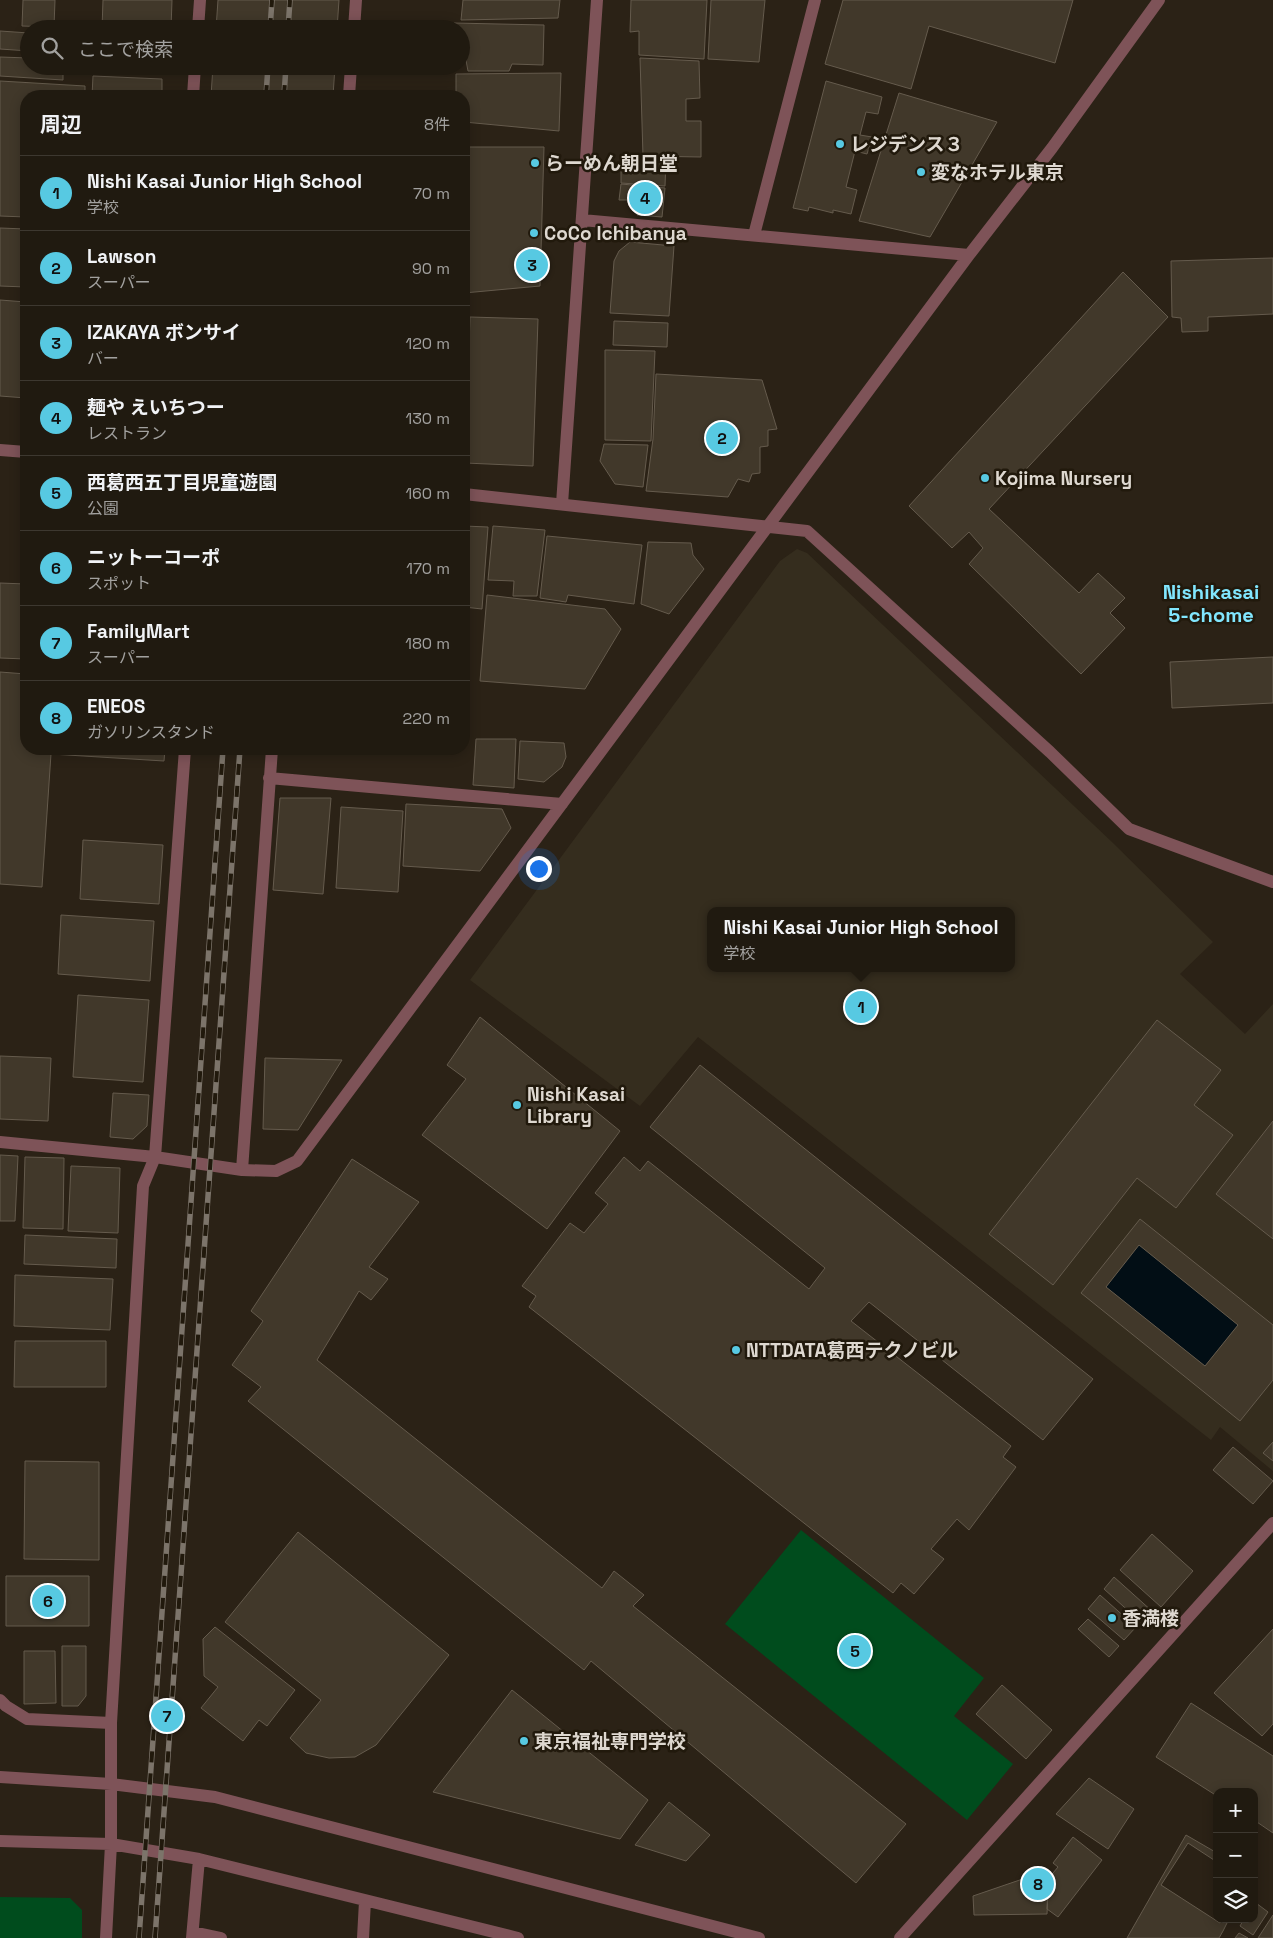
<!DOCTYPE html>
<html lang="ja">
<meta charset="utf-8">
<style>
:root{--surface:#201a10;--page:#282319;--text:#f1f3f6;--muted:#a2a19f;--line:#3d3830;--accent:#57c9e2}
body{margin:0;font-family:"Space Grotesk","Noto Sans JP",sans-serif;background:var(--page);color:var(--text)}
.controls{position:absolute;right:15px;bottom:15px;display:grid;overflow:hidden;border-radius:10px;box-shadow:0 2px 12px #0003}
.controls button{width:45px;height:45px;display:grid;place-items:center;padding:0;border:0;border-bottom:1px solid var(--line);background:var(--surface);color:var(--text);font:25px sans-serif}
.you{position:absolute;left:538px;top:868px;width:18px;height:18px;margin:-12px;border:4px solid #fff;border-radius:50%;background:#1a73e8;box-shadow:0 0 0 8px #1a73e833}
.badge{display:grid;place-items:center;width:32px;height:32px;border-radius:50%;background:var(--accent);color:#111;font-size:16px;font-weight:700}
.pin{position:absolute;translate:-50% -50%;border:2px solid #fff;box-shadow:0 1px 5px #0006}
.popup{position:absolute;left:707px;top:907px;width:308px;height:65px;box-sizing:border-box;display:grid;place-content:center;border-radius:10px;background:var(--surface);filter:drop-shadow(0 1px 4px #0005);font-size:16px;white-space:nowrap;color:var(--muted)}
.popup b{font-size:19px;color:var(--text)}
.popup::after{content:'';position:absolute;left:50%;top:100%;margin-left:-10px;border:10px solid transparent;border-top-color:var(--surface)}
.list{margin:0;padding:0;list-style:none}
h2{display:flex;justify-content:space-between;align-items:center;height:65px;margin:0;padding:0 20px;font-size:21px}
h2 small{font-size:16px;font-weight:400;color:var(--muted)}
.list li{display:grid;grid-template-columns:32px 1fr auto;gap:15px;align-items:center;box-sizing:border-box;height:75px;padding:0 20px;border-top:1px solid var(--line)}
.list b{display:block;font-size:19px;white-space:nowrap}
.list p{margin:0;font-size:16px;white-space:nowrap;color:var(--muted)}
.list em{font-size:16px;font-style:normal;color:var(--muted)}
.icon{flex:none;width:28px;height:28px;fill:none;stroke:currentColor;stroke-width:2;stroke-linecap:round;stroke-linejoin:round}
.map{position:relative;flex:none;width:1273px;height:1938px;overflow:hidden}
.search{position:absolute;background:var(--surface);box-shadow:0 2px 12px #0003;left:20px;top:20px;width:450px;height:55px;display:flex;align-items:center;gap:12px;box-sizing:border-box;padding:0 18px;border-radius:28px;color:var(--muted);font-size:19px}
.panel{position:absolute;background:var(--surface);box-shadow:0 2px 12px #0003;left:20px;top:90px;width:450px;height:665px;border-radius:20px}
.map>svg:first-child{display:block}
</style>
<div class="map">
<svg width="1273" height="1938" viewBox="0 0 1273 1938">
<rect width="100%" height="100%" fill="#2b2216"/>
<path fill="#352d1e" fill-rule="evenodd" d="M 797,549 L 807,553 L 1113,843 L 1213,942 L 1180,974 L 1245,1034 L 1273,1004 L 1273,1471 L 1220,1427 L 1211,1440 L 698,1037 L 640,1106 L 470,980 L 780,561 ZM 711,911 L 1011,911 L 1011,968 L 711,968 Z"/>
<path fill="#004c1d" d="M 801,1530 L 984,1678 L 954,1716 L 1013,1764 L 967,1820 L 725,1624 Z
M 0,1897 L 70,1898 L 82,1910 L 82,1938 L 0,1938 Z"/>
<path fill="#020e15" d="M 1139,1245 L 1238,1325 L 1205,1366 L 1106,1287 Z"/>
<path fill="#41382a" stroke="#655b4d" fill-rule="evenodd" d="M 23,0 L 55,0 L 54,27 L 22,26 Z
M 103,0 L 172,0 L 171,29 L 102,29 Z
M 218,0 L 339,0 L 337,29 L 216,29 Z
M 463,0 L 560,0 L 558,18 L 461,20 Z
M 631,0 L 707,0 L 704,59 L 639,55 L 639,31 L 630,32 Z
M 711,0 L 765,0 L 759,62 L 708,59 Z
M 843,0 L 1073,0 L 1055,63 L 929,26 L 911,89 L 825,64 Z
M 454,23 L 544,25 L 543,65 L 512,64 L 509,71 L 468,71 L 465,55 L 461,55 L 461,29 L 454,29 Z
M 0,31 L 29,33 L 29,51 L 0,49 Z
M 0,57 L 29,58 L 29,66 L 63,66 L 63,80 L 0,76 Z
M 640,58 L 699,61 L 700,98 L 686,99 L 686,121 L 701,121 L 701,157 L 643,156 Z
M 213,66 L 335,66 L 333,96 L 211,96 Z
M 561,73 L 559,131 L 464,122 L 464,96 L 456,96 L 456,74 Z
M 93,76 L 162,79 L 162,96 L 92,96 Z
M 0,81 L 85,86 L 85,96 L 26,96 L 26,217 L 0,216 Z
M 826,81 L 882,97 L 878,114 L 866,112 L 860,135 L 872,137 L 867,154 L 855,151 L 846,187 L 857,190 L 851,214 L 833,210 L 833,213 L 809,207 L 808,211 L 793,208 Z
M 899,93 L 997,122 L 930,237 L 859,221 Z
M 464,147 L 544,147 L 540,286 L 464,293 Z
M 666,159 L 665,186 L 621,183 L 621,160 Z
M 621,184 L 665,188 L 662,217 L 637,215 L 638,208 L 629,206 L 628,200 L 619,200 Z
M 0,228 L 26,229 L 26,287 L 0,286 Z
M 630,242 L 674,246 L 669,316 L 610,313 L 614,261 L 619,251 Z
M 1273,258 L 1273,314 L 1208,317 L 1208,331 L 1182,332 L 1181,318 L 1172,317 L 1171,261 Z
M 1123,272 L 1168,317 L 989,509 L 1079,593 L 1098,573 L 1125,598 L 1110,613 L 1125,628 L 1081,674 L 969,564 L 983,548 L 969,532 L 952,548 L 909,506 Z
M 0,300 L 26,302 L 26,398 L 0,396 Z
M 470,317 L 538,319 L 533,466 L 465,463 Z
M 614,321 L 668,323 L 667,347 L 613,345 Z
M 605,350 L 655,351 L 651,441 L 605,440 Z
M 656,374 L 762,380 L 777,429 L 768,430 L 768,446 L 760,447 L 760,473 L 752,474 L 749,482 L 738,479 L 728,497 L 646,491 L 653,439 Z
M 604,444 L 648,445 L 643,487 L 615,484 L 600,461 Z
M 464,526 L 488,527 L 482,609 L 464,607 Z
M 493,526 L 545,530 L 537,596 L 513,596 L 514,581 L 488,580 Z
M 547,536 L 642,545 L 634,604 L 568,595 L 566,602 L 540,598 Z
M 648,542 L 691,543 L 693,555 L 704,569 L 669,614 L 641,604 Z
M 0,583 L 26,584 L 26,659 L 0,658 Z
M 487,595 L 605,609 L 621,629 L 585,689 L 480,681 Z
M 464,639 L 465,639 L 469,723 L 464,722 Z
M 1273,657 L 1273,703 L 1172,708 L 1170,662 Z
M 0,672 L 26,674 L 26,749 L 165,749 L 164,761 L 51,754 L 42,887 L 0,884 Z
M 476,739 L 516,739 L 514,788 L 473,785 Z
M 520,741 L 564,743 L 566,757 L 562,767 L 544,782 L 518,779 Z
M 280,798 L 331,798 L 323,894 L 273,890 Z
M 406,804 L 502,809 L 511,828 L 480,871 L 403,866 Z
M 341,807 L 403,811 L 398,892 L 336,888 Z
M 83,840 L 163,845 L 159,904 L 80,899 Z
M 61,915 L 154,921 L 150,981 L 58,974 Z
M 78,995 L 149,1000 L 143,1082 L 73,1077 Z
M 480,1017 L 620,1131 L 547,1229 L 422,1135 L 466,1079 L 447,1065 Z
M 1157,1020 L 1221,1070 L 1194,1105 L 1233,1135 L 1176,1208 L 1137,1178 L 1053,1285 L 989,1234 Z
M 0,1056 L 51,1058 L 48,1121 L 0,1119 Z
M 265,1058 L 342,1060 L 298,1130 L 263,1129 Z
M 700,1065 L 1093,1379 L 1043,1440 L 869,1302 L 851,1321 L 1011,1446 L 1003,1457 L 1016,1467 L 969,1530 L 957,1519 L 931,1549 L 944,1559 L 914,1594 L 901,1583 L 893,1593 L 529,1307 L 536,1296 L 522,1286 L 570,1223 L 584,1233 L 608,1204 L 595,1193 L 624,1157 L 640,1171 L 648,1161 L 809,1289 L 825,1268 L 650,1127 Z
M 113,1093 L 149,1095 L 147,1126 L 133,1139 L 110,1137 Z
M 1273,1121 L 1273,1239 L 1216,1194 Z
M 0,1155 L 18,1156 L 15,1221 L 0,1221 Z
M 25,1157 L 64,1158 L 63,1229 L 23,1228 Z
M 352,1159 L 419,1202 L 369,1267 L 388,1279 L 371,1300 L 359,1291 L 317,1360 L 602,1588 L 614,1571 L 644,1595 L 633,1606 L 906,1824 L 856,1883 L 591,1661 L 584,1670 L 248,1401 L 261,1387 L 232,1365 L 263,1321 L 251,1311 Z
M 71,1166 L 120,1168 L 118,1233 L 68,1231 Z
M 1140,1219 L 1273,1325 L 1273,1380 L 1240,1421 L 1081,1293 ZM 1139,1245 L 1238,1325 L 1205,1366 L 1106,1287 Z
M 25,1235 L 117,1239 L 116,1268 L 24,1264 Z
M 15,1275 L 113,1279 L 110,1330 L 14,1326 Z
M 15,1341 L 106,1341 L 106,1387 L 14,1387 Z
M 1273,1442 L 1273,1461 L 1263,1453 Z
M 1233,1447 L 1273,1481 L 1253,1504 L 1213,1470 Z
M 25,1461 L 99,1462 L 99,1560 L 24,1559 Z
M 298,1532 L 449,1655 L 376,1745 L 355,1757 L 329,1758 L 306,1753 L 290,1738 L 321,1700 L 225,1622 Z
M 1152,1534 L 1193,1571 L 1161,1607 L 1120,1570 Z
M 6,1576 L 89,1576 L 89,1626 L 6,1626 Z
M 1114,1577 L 1153,1612 L 1143,1624 L 1104,1589 Z
M 1100,1595 L 1136,1627 L 1124,1640 L 1088,1609 Z
M 1088,1619 L 1119,1646 L 1109,1657 L 1078,1629 Z
M 215,1627 L 295,1690 L 267,1726 L 259,1720 L 243,1741 L 201,1708 L 218,1687 L 204,1676 L 203,1639 Z
M 1273,1629 L 1273,1724 L 1262,1736 L 1214,1693 Z
M 62,1646 L 86,1646 L 86,1696 L 78,1706 L 62,1706 Z
M 24,1651 L 55,1651 L 56,1703 L 24,1704 Z
M 1002,1685 L 1052,1730 L 1026,1759 L 976,1714 Z
M 512,1690 L 648,1800 L 620,1839 L 433,1792 Z
M 1191,1703 L 1273,1756 L 1273,1833 L 1254,1820 L 1254,1792 L 1217,1792 L 1217,1796 L 1156,1757 Z
M 1089,1778 L 1134,1809 L 1108,1849 L 1056,1814 Z
M 669,1802 L 710,1835 L 686,1861 L 635,1845 Z
M 1186,1835 L 1217,1853 L 1217,1919 L 1229,1919 L 1223,1931 L 1219,1938 L 1127,1938 Z
M 1073,1837 L 1102,1860 L 1058,1917 L 1047,1909 L 1048,1879 L 1058,1867 L 1053,1863 Z
M 1188,1843 L 1217,1862 L 1217,1919 L 1223,1919 L 1220,1923 L 1161,1885 Z
M 1049,1870 L 1047,1914 L 974,1915 L 973,1896 Z
M 1256,1903 L 1268,1912 L 1253,1935 L 1240,1926 L 1244,1919 L 1254,1919 Z
M 1273,1915 L 1273,1938 L 1258,1938 Z
M 1239,1933 L 1248,1938 L 1235,1938 Z"/>
<g fill="none" stroke-linecap="round" stroke-linejoin="round">
<path stroke="#7e5358" stroke-width="12" d="M 198,29 L 200,0
M 354,29 L 356,0
M 193,96 L 195,66
M 349,96 L 351,66
M 582,220 L 969,255
M 754,235 L 815,0
M 0,450 L 26,452
M 464,494 L 807,531 L 1050,752 L 1129,829 L 1273,882
M 562,504 L 597,0
M 269,778 L 562,804
M 0,1142 L 155,1157 L 242,1170 L 276,1171 L 297,1161 L 969,255 L 1052,148 L 1159,0
M 242,1170 L 272,749
M 0,1700 L 6,1706 L 27,1719 L 111,1723
M 0,1777 L 111,1784 L 215,1797 L 759,1938
M 0,1841 L 111,1844 L 199,1859 L 518,1938
M 193,1932 L 221,1938
M 106,1938 L 111,1844 L 111,1723 L 143,1186 L 155,1157 L 185,749
M 192,1938 L 199,1859
M 363,1938 L 365,1901
M 900,1938 L 1273,1523"/>
<g stroke="#7c746a" stroke-width="5.5">
<path id="rail" d="M 270,29 L 272,0
M 288,29 L 290,0
M 266,96 L 268,66
M 284,96 L 286,66
M 139,1938 L 223,749
M 155,1938 L 240,749"/>
</g>
<use href="#rail" stroke="#21190c" stroke-width="4" stroke-dasharray="11" stroke-linecap="butt"/>
</g>
<g fill="#57c9e2" stroke="#21190c" stroke-width="2">
<circle cx="840" cy="144" r="5"/>
<circle cx="535" cy="163" r="5"/>
<circle cx="921" cy="172" r="5"/>
<circle cx="534" cy="233" r="5"/>
<circle cx="985" cy="478" r="5"/>
<circle cx="517" cy="1105" r="5"/>
<circle cx="736" cy="1350" r="5"/>
<circle cx="1112" cy="1618" r="5"/>
<circle cx="524" cy="1741" r="5"/>
</g>
<g text-anchor="middle" stroke-width="5" stroke-linejoin="round" paint-order="stroke">
<g font-size="19" font-weight="bold" fill="#ded8d0" stroke="#21190c" text-anchor="start">
<text x="850" y="151">レジデンス３</text>
<text x="545" y="170">らーめん朝日堂</text>
<text x="931" y="179">変なホテル東京</text>
<text x="544" y="240">CoCo Ichibanya</text>
<text x="995" y="485">Kojima Nursery</text>
<text x="527" y="1101">Nishi Kasai<tspan x="527" dy="22">Library</tspan></text>
<text x="746" y="1357">NTTDATA葛西テクノビル</text>
<text x="1122" y="1625">香満楼</text>
<text x="534" y="1748">東京福祉専門学校</text>
</g>
<g font-size="20" font-weight="bold" fill="#81e6fe" stroke="#21190c">
<text x="1211" y="599">Nishikasai<tspan x="1211" dy="23">5-chome</tspan></text>
</g>
</g>
</svg>
<div class="controls">
<button>+</button>
<button>−</button>
<button><svg class="icon" aria-label="layers" viewBox="0 0 24 24"><path d="M12 4l9 5-9 5-9-5zM3 14l9 5 9-5"/></svg></button>
</div>
<div class="you"></div>
<div class="pin badge" style="left:861px;top:1007px">1</div>
<div class="popup"><b>Nishi Kasai Junior High School</b>学校</div>
<div class="pin badge" style="left:722px;top:438px">2</div>
<div class="pin badge" style="left:532px;top:265px">3</div>
<div class="pin badge" style="left:645px;top:198px">4</div>
<div class="pin badge" style="left:855px;top:1651px">5</div>
<div class="pin badge" style="left:48px;top:1601px">6</div>
<div class="pin badge" style="left:167px;top:1716px">7</div>
<div class="pin badge" style="left:1038px;top:1884px">8</div>
<div class="search"><svg class="icon" aria-label="search" viewBox="0 0 24 24"><circle cx="10" cy="10" r="6"/><path d="M15 15l6 6"/></svg>ここで検索</div>
<section class="panel">
<h2>周辺<small>8件</small></h2>
<ul class="list">
<li><span class="badge">1</span><div><b>Nishi Kasai Junior High School</b><p>学校</p></div><em>70 m</em></li>
<li><span class="badge">2</span><div><b>Lawson</b><p>スーパー</p></div><em>90 m</em></li>
<li><span class="badge">3</span><div><b>IZAKAYA ボンサイ</b><p>バー</p></div><em>120 m</em></li>
<li><span class="badge">4</span><div><b>麺や えいちつー</b><p>レストラン</p></div><em>130 m</em></li>
<li><span class="badge">5</span><div><b>西葛西五丁目児童遊園</b><p>公園</p></div><em>160 m</em></li>
<li><span class="badge">6</span><div><b>ニットーコーポ</b><p>スポット</p></div><em>170 m</em></li>
<li><span class="badge">7</span><div><b>FamilyMart</b><p>スーパー</p></div><em>180 m</em></li>
<li><span class="badge">8</span><div><b>ENEOS</b><p>ガソリンスタンド</p></div><em>220 m</em></li>
</ul>
</section>
</div>
